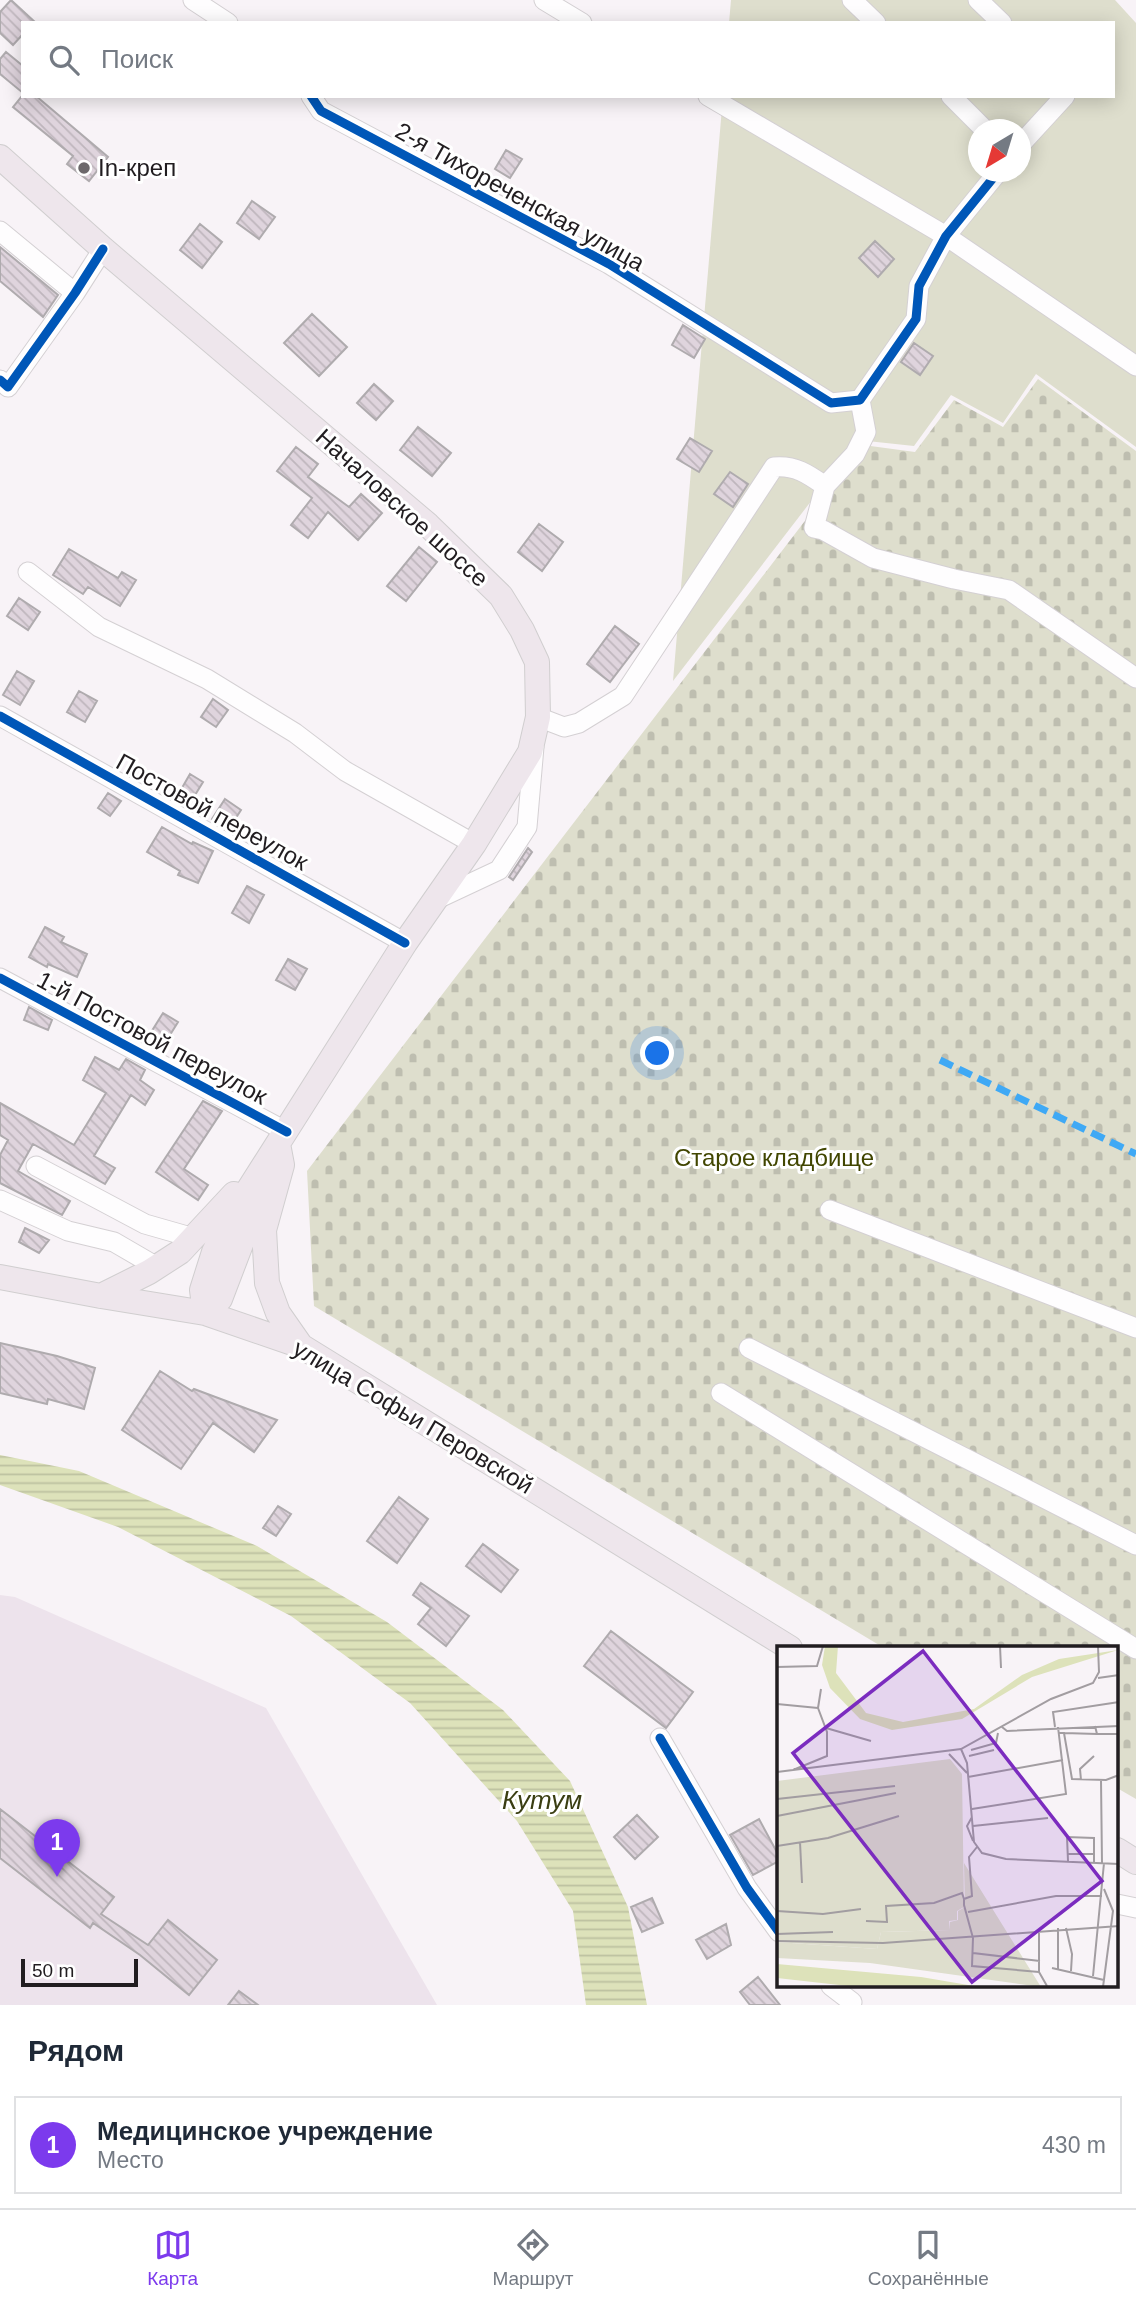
<!DOCTYPE html>
<html lang="ru">
<meta charset="utf-8">
<style>
:root{--surface:#fff;--page:#f6f6f7;--text:#1f2937;--muted:#747a83;--line:#e0e1e3;--accent:#7c3aed}
body{margin:0;font-family:Arial,sans-serif;background:var(--page);color:var(--text)}
.compass{position:absolute;left:968px;top:119px;width:63px;height:63px;border-radius:50%;background:var(--surface);box-shadow:0 4px 18px #0003;rotate:218deg}
.scale{position:absolute;left:21px;bottom:18px;width:117px;box-sizing:border-box;padding-left:7px;border:4px solid #211d20;border-top:0;font-size:19px;line-height:24px;white-space:nowrap;color:#211d20;-webkit-text-stroke:5px #fff;paint-order:stroke}
.you{position:absolute;left:658px;top:1054px;width:24px;height:24px;margin:-18px;border:5px solid #fff;border-radius:50%;background:#1a73e8;box-shadow:0 0 0 10px #1a73e833}
.badge{display:grid;place-items:center;width:46px;height:46px;border-radius:50%;background:var(--accent);color:#fff;font-size:23px;font-weight:700}
.pin{position:absolute;translate:-50% -58px;filter:drop-shadow(0 2px 4px #0008)}
.pin::after{content:'';position:absolute;top:37px;width:24px;height:21px;background:inherit;clip-path:polygon(0 0,100% 0,50% 100%)}
.list{margin:0;padding:0;list-style:none}
h2{display:flex;justify-content:space-between;align-items:center;height:91px;margin:0;padding:0 28px;font-size:30px}
h2 small{font-size:23px;font-weight:400;color:var(--muted)}
.list li{display:grid;grid-template-columns:46px 1fr auto;gap:21px;align-items:center;box-sizing:border-box;height:98px;margin:0 14px 14px;padding:0 14px;border:2px solid var(--line);border-radius:0px}
.list b{display:block;font-size:26px;white-space:nowrap}
.list p{margin:0;font-size:23px;white-space:nowrap;color:var(--muted)}
.list em{font-size:23px;font-style:normal;color:var(--muted)}
.icon{flex:none;width:38px;height:38px;fill:none;stroke:currentColor;stroke-width:2;stroke-linecap:round;stroke-linejoin:round}
.map{position:relative;flex:none;width:1136px;height:2005px;overflow:hidden}
.search{position:absolute;background:var(--surface);box-shadow:0 4px 18px #0003;left:21px;right:21px;top:21px;height:77px;display:flex;align-items:center;gap:18px;box-sizing:border-box;padding:0 24px;border-radius:0px;color:var(--muted);font-size:26px}
.sheet{height:203px;background:var(--surface)}
nav{display:flex;justify-content:space-around;align-items:center;box-sizing:border-box;height:98px;border-top:2px solid var(--line);background:var(--surface);font-size:19px;color:var(--muted)}
nav a{display:grid;justify-items:center;gap:4px}
nav .on{color:var(--accent)}
.map>svg:first-child{display:block}
</style>
<div class="map">
<svg width="1136" height="2005" viewBox="0 0 1136 2005">
<defs>
<pattern id="cemetery-stones" width="16" height="16" patternUnits="userSpaceOnUse" patternTransform="scale(1.75)"><rect width="16" height="16" fill="#dedecd"/><path d="M2 7V4a2 2 0 0 1 4 0v3zM10 15v-3a2 2 0 0 1 4 0v3z" fill="#bebeb0"/></pattern>
<pattern id="water-rules" width="6" height="5" patternUnits="userSpaceOnUse" patternTransform="scale(1.75)"><rect width="6" height="5" fill="#dde2ba"/><path d="M0 2.5h6" fill="none" stroke="#bdc1a0"/></pattern>
<pattern id="building-back-hatch" width="6" height="6" patternUnits="userSpaceOnUse" patternTransform="scale(1.75)"><rect width="6" height="6" fill="#dfd4dd"/><path d="M-1 5l2 2M0 0l6 6M5-1l2 2" fill="none" stroke="#bfb6bd"/></pattern>
</defs>
<rect width="100%" height="100%" fill="#f8f3f7"/>
<path fill="#ede3ec" d="M 0,1595 L 15,1597 L 266,1708 L 437,2005 L 0,2005 Z"/>
<path fill="url(#cemetery-stones)" d="M 1038,379 L 1136,451 L 1136,1799 L 1117,1788 L 1117,1648 L 884,1648 L 314,1306 L 307,1171 L 863,445 L 915,452 L 954,400 L 1003,427 Z"/>
<path fill="#dedecd" fill-rule="evenodd" d="M 731,0 L 1115,0 L 1136,23 L 1136,447 L 1036,374 L 1003,423 L 951,395 L 914,446 L 858,440 L 673,681 L 723,96 L 1113,96 L 1113,23 L 729,23 ZM 978,130 L 1020,130 L 1020,172 L 978,172 Z"/>
<path fill="url(#water-rules)" d="M 0,1455 L 79,1471 L 257,1546 L 387,1622 L 503,1710 L 570,1781 L 628,1907 L 647,2005 L 586,2005 L 573,1911 L 517,1821 L 410,1703 L 291,1616 L 118,1527 L 0,1485 Z"/>
<path fill="url(#building-back-hatch)" stroke="#afabae" stroke-width="2" d="M 11,0 L 36,23 L 23,23 L 23,34 L 13,45 L 0,33 L 0,12 Z
M 6,52 L 23,66 L 23,93 L 0,74 L 0,59 Z
M 22,96 L 36,96 L 108,157 L 89,181 L 67,164 L 73,156 L 13,107 Z
M 506,150 L 522,159 L 510,178 L 495,169 Z
M 252,201 L 275,217 L 259,239 L 237,223 Z
M 200,224 L 222,242 L 202,268 L 180,250 Z
M 875,241 L 894,259 L 878,277 L 859,258 Z
M 0,247 L 58,295 L 43,317 L 0,281 Z
M 312,314 L 347,347 L 319,376 L 284,343 Z
M 683,325 L 705,339 L 694,358 L 672,345 Z
M 914,343 L 933,356 L 920,375 L 901,362 Z
M 374,384 L 393,401 L 376,420 L 357,403 Z
M 418,427 L 451,453 L 432,476 L 400,450 Z
M 690,438 L 712,451 L 699,472 L 677,459 Z
M 296,447 L 318,464 L 308,477 L 349,507 L 361,494 L 382,513 L 358,540 L 328,512 L 308,538 L 291,525 L 312,498 L 277,471 Z
M 730,472 L 748,484 L 733,507 L 714,494 Z
M 539,524 L 563,542 L 542,571 L 518,552 Z
M 419,547 L 437,562 L 406,601 L 387,586 Z
M 69,549 L 118,578 L 122,572 L 136,580 L 120,606 L 88,587 L 83,594 L 53,575 Z
M 19,598 L 40,612 L 28,630 L 7,616 Z
M 615,626 L 639,644 L 610,682 L 587,664 Z
M 17,671 L 34,681 L 20,705 L 3,695 Z
M 79,691 L 97,701 L 85,722 L 67,712 Z
M 213,699 L 228,710 L 216,727 L 201,717 Z
M 190,774 L 203,782 L 192,800 L 179,793 Z
M 108,793 L 121,801 L 110,816 L 98,808 Z
M 225,799 L 241,810 L 228,830 L 212,819 Z
M 162,827 L 192,844 L 193,842 L 213,851 L 198,883 L 178,875 L 180,871 L 147,852 Z
M 528,848 L 532,852 L 513,880 L 509,877 Z
M 247,886 L 264,895 L 249,923 L 232,913 Z
M 45,927 L 64,937 L 61,942 L 87,954 L 77,977 L 48,964 L 47,967 L 29,957 Z
M 288,959 L 307,969 L 295,990 L 276,980 Z
M 29,1007 L 52,1020 L 48,1030 L 24,1020 Z
M 163,1013 L 178,1022 L 165,1043 L 150,1034 Z
M 95,1057 L 119,1070 L 126,1059 L 145,1070 L 140,1080 L 154,1090 L 145,1105 L 131,1095 L 94,1156 L 115,1168 L 105,1184 L 33,1144 L 18,1171 L 70,1201 L 62,1215 L 0,1183 L 0,1155 L 8,1140 L 0,1135 L 0,1103 L 74,1145 L 106,1093 L 83,1080 Z
M 203,1101 L 222,1111 L 184,1169 L 208,1185 L 198,1200 L 156,1172 Z
M 25,1228 L 49,1240 L 39,1253 L 19,1242 Z
M 0,1343 L 57,1356 L 95,1368 L 84,1409 L 48,1399 L 47,1404 L 0,1393 Z
M 160,1371 L 192,1391 L 194,1389 L 277,1420 L 254,1452 L 213,1423 L 181,1469 L 122,1430 Z
M 399,1497 L 428,1519 L 397,1563 L 367,1541 Z
M 278,1506 L 291,1514 L 276,1536 L 263,1528 Z
M 483,1544 L 518,1570 L 501,1592 L 466,1566 Z
M 421,1583 L 469,1616 L 446,1646 L 418,1624 L 431,1608 L 413,1595 Z
M 611,1631 L 693,1692 L 666,1728 L 584,1666 Z
M 0,1809 L 114,1897 L 101,1914 L 148,1945 L 168,1920 L 217,1960 L 189,1995 L 140,1955 L 93,1923 L 90,1928 L 0,1858 Z
M 637,1815 L 658,1837 L 635,1859 L 614,1837 Z
M 759,1819 L 779,1856 L 779,1861 L 753,1875 L 730,1835 Z
M 652,1898 L 663,1923 L 642,1932 L 631,1907 Z
M 726,1924 L 731,1945 L 707,1959 L 696,1940 Z
M 758,1977 L 780,2005 L 750,2005 L 740,1992 Z
M 239,1991 L 258,2005 L 228,2005 Z"/>
<g fill="none" stroke-linecap="round" stroke-linejoin="round">
<g stroke="#d4d0d3" stroke-width="21">
<path id="minor" d="M 193,0 L 228,23
M 544,0 L 582,23
M 852,0 L 876,23
M 978,0 L 1002,23
M 311,96 L 321,111 L 609,264 L 831,403 L 860,400
M 708,96 L 946,236 L 1136,366
M 951,96 L 985,130
M 1020,145 L 1065,96
M 0,231 L 75,293
M 0,380 L 8,387 L 75,293 L 103,249
M 825,486 L 814,528 L 823,530 L 873,558 L 954,579 L 1009,590 L 1136,678
M 28,572 L 99,627 L 207,679 L 295,733 L 345,771 L 474,844
M 0,716 L 405,943
M 538,717 L 564,727 L 579,723 L 623,696 L 774,467 C 795,465 808,474 825,486 L 855,454 L 866,432 L 860,400 L 916,319 L 919,286 L 946,236 L 998,172
M 435,900 L 499,870 L 527,827 L 534,747
M 0,978 L 287,1132
M 36,1166 L 145,1224 L 194,1238
M 0,1200 L 68,1231 L 114,1242 L 157,1267
M 830,1210 L 1136,1328
M 749,1348 L 1136,1545
M 721,1393 L 1136,1649
M 660,1738 L 747,1888 L 779,1932
M 1117,1904 L 1136,1908
M 831,1986 L 852,2002"/>
</g>
<g stroke="#d0cecf" stroke-width="26">
<path id="major" d="M 0,157 L 103,249 L 428,525 L 501,596 L 522,630 L 537,662 L 538,717 L 530,752 L 474,844 L 405,943 L 235,1211 L 214,1252 L 202,1290 L 205,1313
M 278,1144 L 282,1165 L 264,1230 L 267,1283 L 278,1313 L 301,1346
M 0,1277 L 101,1296 L 205,1313 L 301,1346 L 790,1648
M 101,1296 L 149,1272 L 180,1252 L 234,1194
M 205,1313 L 220,1299 L 259,1197
M 1117,1850 L 1136,1862"/>
</g>
<use href="#minor" stroke="#fefdfe" stroke-width="19"/>
<use href="#major" stroke="#eee6ec" stroke-width="24"/>
<path stroke="#3fa9f5" stroke-width="7" stroke-dasharray="14 7" stroke-linecap="butt" d="M 940,1060 L 1136,1154"/>
<g stroke="#fff" stroke-width="13">
<path id="cycleway" d="M 311,96 L 321,111 L 609,264 L 831,403 L 860,400 L 916,319 L 919,286 L 946,236 L 998,172
M 0,380 L 8,387 L 75,293 L 103,249
M 0,716 L 405,943
M 0,978 L 287,1132
M 660,1738 L 747,1888 L 779,1932"/>
</g>
<use href="#cycleway" stroke="#0057b8" stroke-width="9"/>
</g>
<circle fill="#6c686b" stroke="#fff" stroke-width="2.5" cx="84" cy="168" r="7"/>
<g text-anchor="middle" stroke-width="6" stroke-linejoin="round" paint-order="stroke">
<g font-size="24" fill="#211d20" stroke="#fff" text-anchor="start">
<text x="98" y="176">In-креп</text>
</g>
<g font-size="24" fill="#211d20" stroke="#fff">
<text transform="translate(520 197) rotate(29)" y="8">2-я Тихореченская улица</text>
<text transform="translate(402 508) rotate(42)" y="8">Началовское шоссе</text>
<text transform="translate(212 812) rotate(29)" y="8">Постовой переулок</text>
<text transform="translate(152 1038) rotate(28)" y="8">1-й Постовой переулок</text>
<text transform="translate(413 1417) rotate(31)" y="8">улица Софьи Перовской</text>
</g>
<g font-size="24" fill="#414600" stroke="#fff">
<text x="774" y="1166">Старое кладбище</text>
</g>
<g font-size="26" font-style="italic" fill="#3a3e12" stroke="#fff">
<text x="542" y="1809">Кутум</text>
</g>
</g>
<g transform="translate(777 1646)">
<rect width="341" height="341" fill="#f8f3f7"/>
<path d="M 173,113 L 185,128 L 187,261 L 180,265 L 180,274 L 172,275 L 173,284 L 104,286 L 100,303 L 0,296 L 0,135 Z" fill="#dedecd"/>
<path d="M 187,217 L 264,341 L 93,317 L 0,312 L 0,296 L 100,303 L 104,286 L 173,284 L 173,276 L 181,274 L 181,265 L 188,261 Z" fill="#dedecd"/>
<path d="M 48,0 L 61,0 L 59,27 L 89,67 L 126,76 L 197,63 L 245,29 L 282,13 L 341,4 L 255,31 L 185,73 L 115,84 L 83,73 L 53,42 L 45,19 ZM 0,318 L 144,331 L 203,341 L 80,341 L 0,332 Z" fill="#dde2ba"/>
<path fill="none" stroke="#a29da1" stroke-width="2" d="M 223,0 L 224,22M 0,21 L 40,20 L 46,0M 321,32 L 342,29M 0,58 L 41,62M 318,80 L 320,88 L 342,88M 225,81 L 230,85 L 342,80M 278,81 L 276,66 L 342,56M 49,82 L 94,95M 282,87 L 287,87 L 295,133 L 329,134 L 342,129M 287,87 L 320,88M 184,103 L 190,117 L 197,196 L 205,207 L 229,213 L 342,218M 194,104 L 219,97 L 221,87M 172,108 L 190,127M 192,110 L 217,104M 16,124 L 50,110 L 50,86 L 41,62 L 44,43M 0,126 L 184,103 L 274,53 L 316,37 L 322,26 L 321,0M 191,131 L 286,114M 304,134 L 303,123 L 317,110M 324,134 L 325,217M 0,153 L 118,140M 195,163 L 289,148 L 281,81M 0,170 L 119,147M 195,171 L 190,180 L 196,195M 196,180 L 271,172M 23,196 L 25,237M 0,200 L 51,192 L 122,170M 200,201 L 192,211 L 195,250 L 187,253 L 187,259 L 196,292 L 195,320 L 262,326M 290,208 L 317,208M 291,215 L 290,191 L 317,192 L 317,217M 0,265 L 46,268 L 84,263M 191,266 L 279,250 L 325,250M 89,275 L 110,276 L 109,260 L 157,257 L 185,247 L 187,253M 281,282 L 281,323M 289,282 L 295,308 L 294,325M 262,283 L 262,326 L 270,340M 0,288 L 56,286M 0,295 L 106,297 L 342,280M 196,307 L 263,315M 275,322 L 327,334M 316,330 L 327,217M 326,341 L 336,265 L 327,243"/>
<path fill="#7b2cbf" fill-opacity="0.15" stroke="#7b2cbf" stroke-width="3.5" d="M 146,5 L 325,235 L 195,336 L 16,107 Z"/>
<rect width="341" height="341" fill="none" stroke="#211d20" stroke-width="3.5"/>
</g>
</svg>
<svg class="compass" viewBox="-18 -18 36 36"><path d="M0-13l5 13h-10z" fill="#e53935"/><path d="M0 13l5-13h-10z" fill="#747a83"/></svg>
<div class="scale">50 m</div>
<div class="you"></div>
<div class="pin badge" style="left:57px;top:1877px">1</div>
<div class="search"><svg class="icon" aria-label="search" viewBox="0 0 24 24"><circle cx="10" cy="10" r="6"/><path d="M15 15l6 6"/></svg>Поиск</div>
</div>
<section class="sheet">
<h2>Рядом<small></small></h2>
<ul class="list">
<li><span class="badge">1</span><div><b>Медицинское учреждение</b><p>Место</p></div><em>430 m</em></li>
</ul>
</section>
<nav>
<a class="on"><svg class="icon" aria-label="map" viewBox="0 0 24 24"><path d="M3 6l6-2 6 2 6-2v14l-6 2-6-2-6 2zM9 4v14M15 6v14"/></svg>Карта</a>
<a><svg class="icon" aria-label="directions" viewBox="0 0 24 24"><path d="M12 3l9 9-9 9-9-9zM9 14v-3h6M13 9l2 2-2 2"/></svg>Маршрут</a>
<a><svg class="icon" aria-label="saved" viewBox="0 0 24 24"><path d="M7 4h10v16l-5-4-5 4z"/></svg>Сохранённые</a>
</nav>
